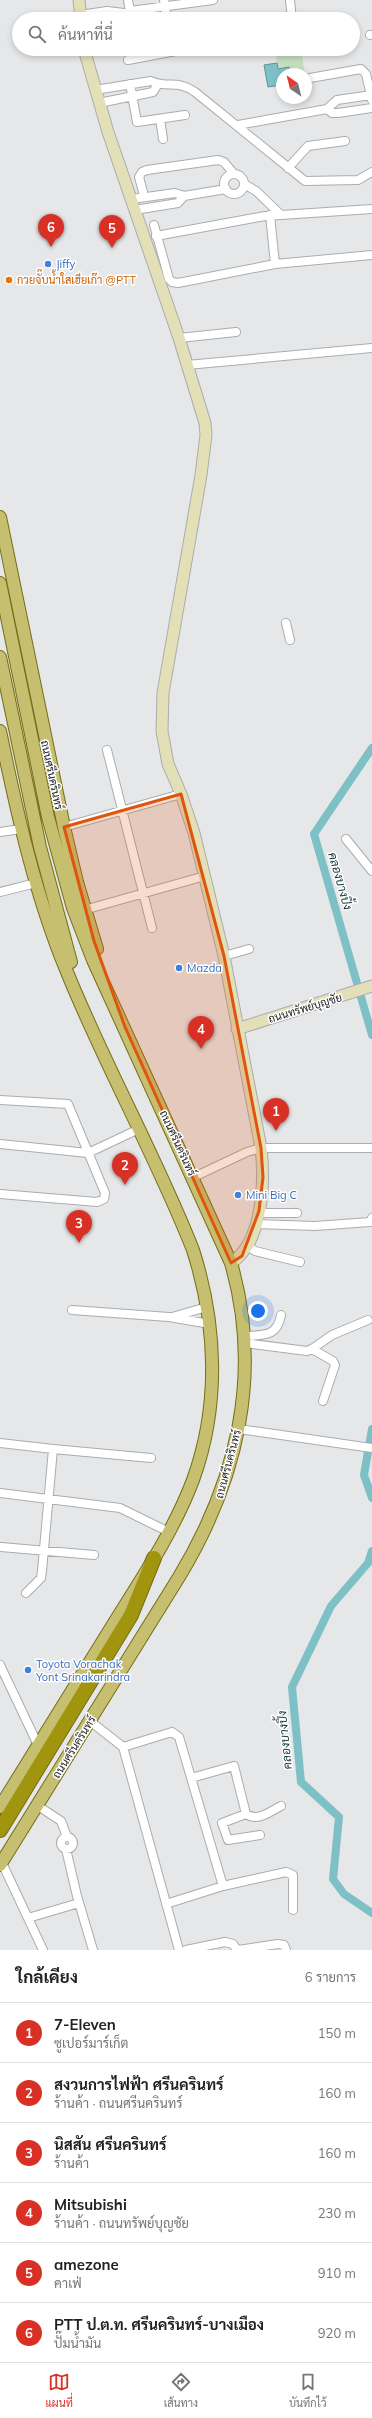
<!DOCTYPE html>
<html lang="th">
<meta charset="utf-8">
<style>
:root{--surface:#fff;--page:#f6f6f6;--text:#222;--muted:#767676;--line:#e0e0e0;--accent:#d93025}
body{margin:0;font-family:Mulish,Sarabun,sans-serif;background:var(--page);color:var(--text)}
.compass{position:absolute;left:276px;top:68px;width:36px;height:36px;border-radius:50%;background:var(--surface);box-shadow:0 2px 6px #0003;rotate:325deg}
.you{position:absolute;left:258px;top:1311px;width:14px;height:14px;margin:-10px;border:3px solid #fff;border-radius:50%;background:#1a73e8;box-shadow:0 0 0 6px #1a73e833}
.badge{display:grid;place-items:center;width:26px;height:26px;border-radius:50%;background:var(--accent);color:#fff;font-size:13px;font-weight:700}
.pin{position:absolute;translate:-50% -33px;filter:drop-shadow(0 1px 2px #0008)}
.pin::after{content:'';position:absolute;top:21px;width:14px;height:12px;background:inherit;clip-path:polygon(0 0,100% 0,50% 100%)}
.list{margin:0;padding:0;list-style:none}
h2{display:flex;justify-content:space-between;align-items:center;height:52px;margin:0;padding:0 16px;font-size:17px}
h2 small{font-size:13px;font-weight:400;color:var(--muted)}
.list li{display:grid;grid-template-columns:26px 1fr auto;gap:12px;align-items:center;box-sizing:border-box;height:60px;padding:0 16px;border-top:1px solid var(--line)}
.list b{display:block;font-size:15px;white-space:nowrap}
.list p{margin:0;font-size:13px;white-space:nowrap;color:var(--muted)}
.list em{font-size:13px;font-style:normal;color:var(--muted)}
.icon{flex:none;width:22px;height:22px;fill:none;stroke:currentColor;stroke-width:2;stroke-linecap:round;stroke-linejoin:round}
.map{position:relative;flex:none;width:372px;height:1950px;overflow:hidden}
.search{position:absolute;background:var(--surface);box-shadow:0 2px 6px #0003;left:12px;right:12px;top:12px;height:44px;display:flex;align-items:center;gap:10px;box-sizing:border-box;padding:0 14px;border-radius:22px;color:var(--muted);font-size:15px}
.sheet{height:412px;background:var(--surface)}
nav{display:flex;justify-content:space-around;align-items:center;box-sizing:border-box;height:56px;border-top:1px solid var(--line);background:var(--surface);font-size:11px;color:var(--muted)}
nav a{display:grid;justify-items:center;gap:2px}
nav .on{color:var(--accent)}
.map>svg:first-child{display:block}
</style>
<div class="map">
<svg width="372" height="1950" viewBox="0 0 372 1950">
<rect width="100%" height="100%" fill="#e6e7e8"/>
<path fill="#c7dfbf" d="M 301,50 L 305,74 L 290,74 L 289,67 L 278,69 L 276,55 Z"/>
<path fill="#7dc1c6" stroke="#629295" d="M 277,63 L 278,69 L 289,67 L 290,74 L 282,74 L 282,85 L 268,87 L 264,65 Z"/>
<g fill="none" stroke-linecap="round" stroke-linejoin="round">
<path stroke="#7dc1c6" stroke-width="8" d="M 372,748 L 314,834 L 372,1035
M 372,1429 L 364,1475 L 372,1498
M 372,1551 L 368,1563 L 331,1606 L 292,1687 L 301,1782 L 339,1817 L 333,1879 L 344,1894 L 372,1913"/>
<g stroke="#abacad" stroke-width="10">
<path id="street" d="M 128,0 L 130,11
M 164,0 L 167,19
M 290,0 L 292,19
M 80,15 L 107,11 L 124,13
M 112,19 L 130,11 L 213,0
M 370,35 L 372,35
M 128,60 L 186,49
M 310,78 L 361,69 L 366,74 L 372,100
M 130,84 L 137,122 L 185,115
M 95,90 L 151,81 C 168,89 177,79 195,92 L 305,181 L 358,180 L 372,172
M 99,103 L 153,92 L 158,84
M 327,109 L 332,113 L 338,113 L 372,108
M 160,119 L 163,139
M 238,125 L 327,109 L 337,100 L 372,95
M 288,168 L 308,146 L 345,141
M224 184a10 10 0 1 1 20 0a10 10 0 1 1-20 0Z
M 244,184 L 256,191 L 281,215 L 372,209
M 143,192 L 139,177 L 142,172 L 147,170 L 218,160 L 224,162 L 234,174
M 132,199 L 175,193 L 184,196 L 226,189
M 135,210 L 178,203 L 184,196
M 270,215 L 275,264
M 154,225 L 169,279 L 172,282 L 178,283 L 275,264 L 372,255
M 156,236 L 265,216 L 281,215
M 179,338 L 236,332
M 187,365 L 372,348
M 286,623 L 290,640
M 107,750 L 152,928
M 64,827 L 181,794
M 0,832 L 21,829
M 346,839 L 372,871
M 0,892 L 36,883
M 84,910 L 205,876
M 224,956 L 249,949
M 0,1100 L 68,1104 L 105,1193 L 104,1199 L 97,1202 L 0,1194
M 0,1144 L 88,1153 L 139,1129
M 194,1177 L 247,1152 L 261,1148 L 372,1148
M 259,1211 L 263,1213 L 297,1213
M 256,1224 L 315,1226 L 370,1222 L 372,1218
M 248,1246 L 255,1251 L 300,1262
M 72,1310 L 169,1317 L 210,1324
M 172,1317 L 207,1307
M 245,1336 C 264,1335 277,1337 281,1315
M 245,1343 L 307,1351 L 312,1349 L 332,1335 L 368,1320
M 312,1349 L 333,1361 L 335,1365 L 323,1401
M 239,1429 L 372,1448
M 0,1443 L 53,1449 L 42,1571 L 41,1578 L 26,1593
M 53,1449 L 151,1458
M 0,1493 L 120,1508 L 169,1532
M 1,1547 L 94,1555
M 0,1665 L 38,1745
M 90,1721 L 123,1747 L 179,1950
M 123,1747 L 172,1732 L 179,1737 L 223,1886
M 191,1778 L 234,1766 L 246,1814 C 258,1822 269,1812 281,1806
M 38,1806 L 61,1821 L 67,1837
M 246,1814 L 222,1823 L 228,1840 L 260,1835
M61 1843a6 6 0 1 1 12 0a6 6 0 1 1-12 0Z
M 66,1849 L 77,1896 L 93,1950
M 2,1863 L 43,1950
M 166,1904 L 223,1886 L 286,1872 L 293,1875 L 293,1910
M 28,1918 L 79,1903
M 186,1950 L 225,1942 L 233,1944 L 237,1950
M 238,1950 L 278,1944 L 284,1945 L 286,1950"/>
</g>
<g stroke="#abacad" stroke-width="13">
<path id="secondary" d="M 79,0 L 81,19
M 84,49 L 108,132 L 179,338 L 205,423 L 206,435 L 201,475 L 163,693 L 162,731 L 168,764 L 181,794 L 194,833 L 224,956 L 261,1148 C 265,1183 263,1242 231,1263
M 237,1029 L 372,986"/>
</g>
<g stroke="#756d17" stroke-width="14">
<path id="primary" d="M 0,517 L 64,827 L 77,882 L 97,949
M 0,583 L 48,817 L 73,908 L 93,960 L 231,1263 C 263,1374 237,1481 179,1577 L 0,1865
M 0,657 L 40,847 L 71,962
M 0,731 C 17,813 35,895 67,972 C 105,1066 156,1156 193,1250 C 217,1325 220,1406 193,1480 C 173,1533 140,1581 111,1628 C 74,1688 37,1747 0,1807"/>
</g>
<g stroke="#756d17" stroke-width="16">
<path id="highway" d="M 0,1830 L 131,1615 L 154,1558"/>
</g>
<use href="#street" stroke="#fff" stroke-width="8"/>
<use href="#secondary" stroke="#e3dfb7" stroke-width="11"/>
<use href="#primary" stroke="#c7bf70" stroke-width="12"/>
<use href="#highway" stroke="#a19510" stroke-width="14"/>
</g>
<path fill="#de560d" fill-opacity="0.2" stroke="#de560d" stroke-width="3" stroke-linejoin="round" d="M 181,794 L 224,956 L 261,1148 L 263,1177 L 259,1211 L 242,1256 L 231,1263 L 125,1027 L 94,941 L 64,827 Z"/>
<g fill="#3f7fe0" stroke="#fff" stroke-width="1.5">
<circle cx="48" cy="264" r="4"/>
<circle cx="179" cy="968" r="4"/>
<circle cx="238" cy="1195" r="4"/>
<circle cx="28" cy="1670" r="4"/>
</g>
<circle fill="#e8710a" stroke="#fff" stroke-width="1.5" cx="9" cy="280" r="4"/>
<g text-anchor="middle" stroke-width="3" stroke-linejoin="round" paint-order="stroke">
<g font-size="11" fill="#366cbe" stroke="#fff" text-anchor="start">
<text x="56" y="268">Jiffy</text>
<text x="187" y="972">Mazda</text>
<text x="246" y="1199">Mini Big C</text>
<text x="36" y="1668">Toyota Vorachak<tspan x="36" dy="13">Yont Srinakarindra</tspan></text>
</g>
<g font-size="11" fill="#c56008" stroke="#fff" text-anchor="start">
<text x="17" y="284">กวยจั๊บน้ำใสเฮียเก๊า @PTT</text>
</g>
<g font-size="11" fill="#232323" stroke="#fff">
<text transform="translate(52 775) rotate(78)" y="4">ถนนศรีนครินทร์</text>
<text transform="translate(305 1008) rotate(-17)" y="4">ถนนทรัพย์บุญชัย</text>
<text transform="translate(178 1143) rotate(65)" y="4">ถนนศรีนครินทร์</text>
<text transform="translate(228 1464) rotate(-75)" y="4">ถนนศรีนครินทร์</text>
<text transform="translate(74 1747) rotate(-58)" y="4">ถนนศรีนครินทร์</text>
</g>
<g font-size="12" font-style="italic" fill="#133638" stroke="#fff">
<text transform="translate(340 881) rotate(74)" y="4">คลองบางปิ้ง</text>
<text transform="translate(285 1740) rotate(-96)" y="4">คลองบางปิ้ง</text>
</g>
</g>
</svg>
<svg class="compass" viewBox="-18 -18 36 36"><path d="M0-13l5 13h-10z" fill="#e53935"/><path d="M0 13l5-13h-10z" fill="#767676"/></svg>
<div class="you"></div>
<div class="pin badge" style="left:276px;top:1131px">1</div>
<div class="pin badge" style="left:125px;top:1185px">2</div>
<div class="pin badge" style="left:79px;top:1243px">3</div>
<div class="pin badge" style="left:201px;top:1049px">4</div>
<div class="pin badge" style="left:112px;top:248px">5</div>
<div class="pin badge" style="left:51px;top:247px">6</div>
<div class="search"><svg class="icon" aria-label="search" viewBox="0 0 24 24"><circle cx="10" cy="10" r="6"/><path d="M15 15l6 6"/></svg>ค้นหาที่นี่</div>
</div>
<section class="sheet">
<h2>ใกล้เคียง<small>6 รายการ</small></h2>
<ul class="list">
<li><span class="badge">1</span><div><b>7-Eleven</b><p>ซูเปอร์มาร์เก็ต</p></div><em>150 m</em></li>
<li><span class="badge">2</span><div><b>สงวนการไฟฟ้า ศรีนครินทร์</b><p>ร้านค้า · ถนนศรีนครินทร์</p></div><em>160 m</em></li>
<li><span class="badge">3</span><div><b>นิสสัน ศรีนครินทร์</b><p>ร้านค้า</p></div><em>160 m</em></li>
<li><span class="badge">4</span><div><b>Mitsubishi</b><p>ร้านค้า · ถนนทรัพย์บุญชัย</p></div><em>230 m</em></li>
<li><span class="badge">5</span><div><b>amezone</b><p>คาเฟ่</p></div><em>910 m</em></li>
<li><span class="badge">6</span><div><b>PTT ป.ต.ท. ศรีนครินทร์-บางเมือง</b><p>ปั๊มน้ำมัน</p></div><em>920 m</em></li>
</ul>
</section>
<nav>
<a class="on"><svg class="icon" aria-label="map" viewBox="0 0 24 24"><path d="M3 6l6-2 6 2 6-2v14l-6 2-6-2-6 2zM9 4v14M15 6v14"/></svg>แผนที่</a>
<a><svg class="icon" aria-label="directions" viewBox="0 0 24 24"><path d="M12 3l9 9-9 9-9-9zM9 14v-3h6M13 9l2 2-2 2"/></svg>เส้นทาง</a>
<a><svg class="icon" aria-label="saved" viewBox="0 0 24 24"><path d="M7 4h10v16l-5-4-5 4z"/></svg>บันทึกไว้</a>
</nav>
